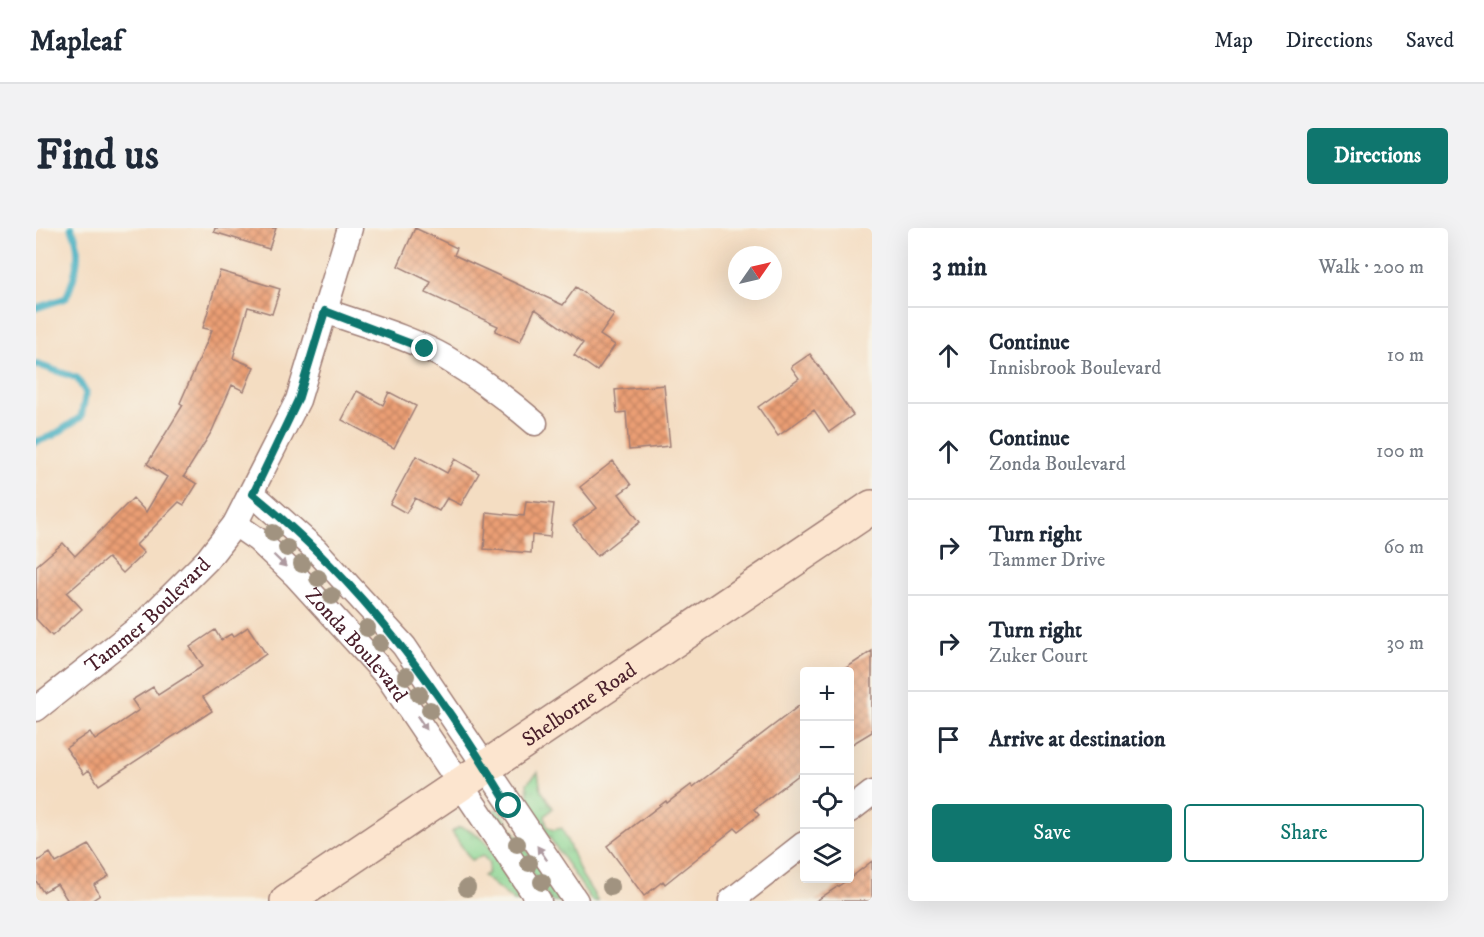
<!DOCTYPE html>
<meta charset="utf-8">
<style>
:root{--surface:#fff;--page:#f2f2f3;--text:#1f2937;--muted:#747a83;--line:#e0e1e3;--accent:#0f766e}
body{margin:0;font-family:"IM FELL DW Pica",serif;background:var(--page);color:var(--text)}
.controls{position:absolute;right:18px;bottom:18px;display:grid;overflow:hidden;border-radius:6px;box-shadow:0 6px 24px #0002}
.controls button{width:54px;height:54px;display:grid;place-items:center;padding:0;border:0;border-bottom:2px solid var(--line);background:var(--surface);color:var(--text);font:30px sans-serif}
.compass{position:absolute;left:692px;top:18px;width:54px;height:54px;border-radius:50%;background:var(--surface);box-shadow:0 6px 24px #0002;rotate:56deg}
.stop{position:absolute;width:18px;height:18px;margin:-14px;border:4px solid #0f766e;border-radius:50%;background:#fff}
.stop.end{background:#0f766e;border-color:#fff;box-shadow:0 2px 6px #0008}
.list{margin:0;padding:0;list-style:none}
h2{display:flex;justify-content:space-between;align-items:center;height:78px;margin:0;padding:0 24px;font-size:26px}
h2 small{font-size:20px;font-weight:400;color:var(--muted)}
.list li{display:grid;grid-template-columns:39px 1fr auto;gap:18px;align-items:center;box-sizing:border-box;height:96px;padding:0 24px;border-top:2px solid var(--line)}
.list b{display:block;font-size:22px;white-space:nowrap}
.list p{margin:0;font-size:20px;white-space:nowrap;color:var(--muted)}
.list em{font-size:20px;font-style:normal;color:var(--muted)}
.actions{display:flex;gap:12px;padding:18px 24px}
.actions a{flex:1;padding:14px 0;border:2px solid var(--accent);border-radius:6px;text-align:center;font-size:21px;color:var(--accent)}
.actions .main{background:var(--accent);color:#fff}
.icon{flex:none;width:33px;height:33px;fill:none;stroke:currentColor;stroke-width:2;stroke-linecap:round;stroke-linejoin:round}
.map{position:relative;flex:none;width:836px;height:673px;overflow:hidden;border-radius:6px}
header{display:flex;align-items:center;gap:36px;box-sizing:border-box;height:84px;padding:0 30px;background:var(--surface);border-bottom:2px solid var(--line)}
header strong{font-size:28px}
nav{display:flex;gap:33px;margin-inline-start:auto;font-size:21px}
.intro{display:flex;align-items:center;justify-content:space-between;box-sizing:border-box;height:144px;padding:0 36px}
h1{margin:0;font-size:42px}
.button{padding:15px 27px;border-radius:6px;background:var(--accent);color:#fff;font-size:21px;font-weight:700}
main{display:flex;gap:36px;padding:0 36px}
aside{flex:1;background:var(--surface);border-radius:6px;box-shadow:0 6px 24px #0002}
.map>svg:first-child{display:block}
</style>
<header>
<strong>Mapleaf</strong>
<nav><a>Map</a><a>Directions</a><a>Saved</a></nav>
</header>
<div class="intro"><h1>Find us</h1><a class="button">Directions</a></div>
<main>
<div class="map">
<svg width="836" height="673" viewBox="0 0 836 673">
<defs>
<pattern id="grass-tufts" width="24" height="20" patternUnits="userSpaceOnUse" patternTransform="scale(1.5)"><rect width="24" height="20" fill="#8ad592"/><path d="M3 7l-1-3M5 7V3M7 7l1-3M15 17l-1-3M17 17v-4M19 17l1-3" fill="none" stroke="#79b67e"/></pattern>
<pattern id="building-cross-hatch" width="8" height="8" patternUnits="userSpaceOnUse" patternTransform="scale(1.5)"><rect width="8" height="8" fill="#eb9f75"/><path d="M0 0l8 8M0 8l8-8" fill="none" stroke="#c08160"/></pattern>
</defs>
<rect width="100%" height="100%" fill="#f7f3e8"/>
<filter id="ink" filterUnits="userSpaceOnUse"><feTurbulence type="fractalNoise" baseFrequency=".0167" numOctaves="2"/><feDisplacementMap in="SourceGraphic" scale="12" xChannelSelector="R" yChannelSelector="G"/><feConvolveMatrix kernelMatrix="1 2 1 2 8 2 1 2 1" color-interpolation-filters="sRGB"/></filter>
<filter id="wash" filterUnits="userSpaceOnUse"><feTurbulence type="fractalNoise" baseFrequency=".008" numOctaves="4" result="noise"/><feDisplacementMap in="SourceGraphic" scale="24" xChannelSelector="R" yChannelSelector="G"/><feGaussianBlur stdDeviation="1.35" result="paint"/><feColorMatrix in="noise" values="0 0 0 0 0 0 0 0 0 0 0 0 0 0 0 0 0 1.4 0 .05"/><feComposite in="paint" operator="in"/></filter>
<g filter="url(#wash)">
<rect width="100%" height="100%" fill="#f4ddc2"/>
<path fill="url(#grass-tufts)" stroke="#6a7a5e" stroke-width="1.5" d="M 502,544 L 505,562 L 517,580 L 509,588 L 511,598 L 517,602 L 526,600 L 545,646 L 562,673 L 556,673 L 493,579 L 491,555 Z
M 460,581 L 465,584 L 525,673 L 514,673 L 457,584 Z
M 423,599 C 452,603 475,650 491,673 L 478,673 L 447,648 L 452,645 L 453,635 L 447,628 L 435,632 L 416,604 Z"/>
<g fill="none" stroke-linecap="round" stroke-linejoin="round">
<path stroke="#42aec1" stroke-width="7" d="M 0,80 L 30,70 C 39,50 48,20 35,0
M 0,136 L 41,150 L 50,165 L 45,189 L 18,207 L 0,214"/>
</g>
<g id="blocks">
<path fill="url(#building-cross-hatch)" d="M 179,0 L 240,0 L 233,21 L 178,4 Z
M 379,0 L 421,20 L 418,27 L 527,77 L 540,59 L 578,87 L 564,107 L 579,117 L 561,143 L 538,127 L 547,115 L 499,81 L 484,114 L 459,103 L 462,98 L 390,65 L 395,54 L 362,38 Z
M 184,43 L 244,61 L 236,86 L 212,79 L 197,130 L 218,139 L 208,163 L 196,157 L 176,203 L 148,248 L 161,256 L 148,277 L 143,274 L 100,317 L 108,325 L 87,345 L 72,330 L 31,365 L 46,381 L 16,408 L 0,391 L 0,338 L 27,315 L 39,328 L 97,270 L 110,284 L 131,249 L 111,236 L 147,177 L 144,175 L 176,102 L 167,100 Z
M 774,126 L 817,187 L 793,204 L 778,182 L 742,208 L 722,179 L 763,150 L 755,139 Z
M 628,157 L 634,218 L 593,222 L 590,184 L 581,185 L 579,162 Z
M 321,163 L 347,177 L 353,164 L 380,178 L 358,220 L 306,192 Z
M 380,228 L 411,245 L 419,231 L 443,245 L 425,277 L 411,270 L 403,283 L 379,270 L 370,285 L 354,276 Z
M 577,233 L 595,257 L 583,266 L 604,294 L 561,328 L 537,297 L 561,280 L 544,259 Z
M 490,273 L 518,276 L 514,309 L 496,307 L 495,325 L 448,321 L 451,284 L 488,288 Z
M 212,399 L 230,426 L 167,469 L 176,483 L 63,557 L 53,542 L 48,546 L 30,520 L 54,504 L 59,512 L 103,482 L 96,472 L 117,459 L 122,467 L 167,438 L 154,419 L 179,402 L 185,412 L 195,406 L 197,409 Z
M 836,423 L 836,504 L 813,518 L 813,444 L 807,442 Z
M 768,474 L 768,543 L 718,581 L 723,587 L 702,603 L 699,600 L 629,656 L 627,653 L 608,668 L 571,618 L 630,573 L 631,575 L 655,557 L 657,559 Z
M 53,617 L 73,648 L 58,657 L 64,667 L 55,673 L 32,673 L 21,656 L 7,664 L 0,653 L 0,634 L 14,625 L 20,635 Z
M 836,633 L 836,673 L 780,673 L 813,651 Z"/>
</g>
</g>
<g filter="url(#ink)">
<use href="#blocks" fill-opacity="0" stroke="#9f7e76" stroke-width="1.5"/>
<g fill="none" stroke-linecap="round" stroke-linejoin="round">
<g stroke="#9f7e76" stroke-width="27">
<g id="street">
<path d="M 289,83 C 329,97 373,109 410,130 C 442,149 471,171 499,195"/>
<path d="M 217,266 L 280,322 L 368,418 L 540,673"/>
<path id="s1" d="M 199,296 L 222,312 L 259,347 L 352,449 L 503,673"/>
<path id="s2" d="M 0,481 L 106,397 L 171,332 L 199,296 L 262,172 L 314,0"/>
<path d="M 814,582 L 836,565"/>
<path d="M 695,673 L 768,616"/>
</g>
</g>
<g stroke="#9f7e76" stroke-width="36">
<g id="secondary">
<path id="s3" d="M 251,673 L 836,279"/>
</g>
</g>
<use href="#street" stroke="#fff" stroke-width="24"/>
<use href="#secondary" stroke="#fce5cf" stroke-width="33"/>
</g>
<g fill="#a19380">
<circle cx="237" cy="305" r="9"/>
<circle cx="251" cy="320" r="9"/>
<circle cx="266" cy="336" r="9"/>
<circle cx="282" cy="350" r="9"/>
<circle cx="296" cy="368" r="9"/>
<circle cx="331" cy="400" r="9"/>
<circle cx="344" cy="415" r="9"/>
<circle cx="370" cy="448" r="9"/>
<circle cx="383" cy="466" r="9"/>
<circle cx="394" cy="482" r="9"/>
<circle cx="481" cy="616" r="9"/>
<circle cx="493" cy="635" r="9"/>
<circle cx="506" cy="654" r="9"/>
<circle cx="575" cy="659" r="9"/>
<circle cx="431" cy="660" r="9"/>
</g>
<defs><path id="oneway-solid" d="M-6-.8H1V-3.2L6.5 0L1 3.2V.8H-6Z" transform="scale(1.5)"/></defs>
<g fill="#ae9aa0">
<use href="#oneway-solid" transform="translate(244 333) rotate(44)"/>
<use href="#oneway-solid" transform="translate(386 495) rotate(56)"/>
<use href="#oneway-solid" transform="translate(506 625) rotate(-125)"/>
</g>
</g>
<g fill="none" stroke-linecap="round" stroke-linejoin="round" filter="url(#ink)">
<path stroke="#0f766e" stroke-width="8" d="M 389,121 L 289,83 L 262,172 L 217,266 C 327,356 400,457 473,578"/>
</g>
<g text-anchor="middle" stroke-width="5" stroke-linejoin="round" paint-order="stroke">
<g font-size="21" fill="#4a1f2b" stroke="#f7f3e8">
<text dy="7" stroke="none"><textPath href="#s2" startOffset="146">Tammer Boulevard</textPath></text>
<text dy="7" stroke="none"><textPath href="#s1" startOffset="172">Zonda Boulevard</textPath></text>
<text dy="7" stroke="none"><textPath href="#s3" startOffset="352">Shelborne Road</textPath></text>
</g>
</g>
</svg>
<div class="controls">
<button>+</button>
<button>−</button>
<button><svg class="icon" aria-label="locate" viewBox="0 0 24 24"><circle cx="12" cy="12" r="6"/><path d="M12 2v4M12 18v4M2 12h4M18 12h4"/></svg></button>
<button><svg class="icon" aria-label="layers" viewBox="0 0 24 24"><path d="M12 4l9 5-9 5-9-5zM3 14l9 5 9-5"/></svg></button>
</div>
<svg class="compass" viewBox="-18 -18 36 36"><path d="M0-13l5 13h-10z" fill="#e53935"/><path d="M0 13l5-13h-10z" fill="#747a83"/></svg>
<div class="stop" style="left:473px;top:578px"></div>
<div class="stop end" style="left:389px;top:121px"></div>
</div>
<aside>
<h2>3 min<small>Walk · 200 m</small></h2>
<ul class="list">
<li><svg class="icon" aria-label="ahead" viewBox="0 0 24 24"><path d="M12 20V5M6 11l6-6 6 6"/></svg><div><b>Continue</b><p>Innisbrook Boulevard</p></div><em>10 m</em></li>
<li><svg class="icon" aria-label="ahead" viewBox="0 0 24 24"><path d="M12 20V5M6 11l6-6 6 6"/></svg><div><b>Continue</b><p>Zonda Boulevard</p></div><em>100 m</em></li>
<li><svg class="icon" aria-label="right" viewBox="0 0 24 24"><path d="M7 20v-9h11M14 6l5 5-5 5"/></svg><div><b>Turn right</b><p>Tammer Drive</p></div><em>60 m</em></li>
<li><svg class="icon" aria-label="right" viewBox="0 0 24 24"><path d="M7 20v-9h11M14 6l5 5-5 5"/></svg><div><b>Turn right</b><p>Zuker Court</p></div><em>30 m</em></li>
<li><svg class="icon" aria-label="arrive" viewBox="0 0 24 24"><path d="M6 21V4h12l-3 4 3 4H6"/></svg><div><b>Arrive at destination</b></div></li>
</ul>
<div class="actions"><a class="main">Save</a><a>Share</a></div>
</aside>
</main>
